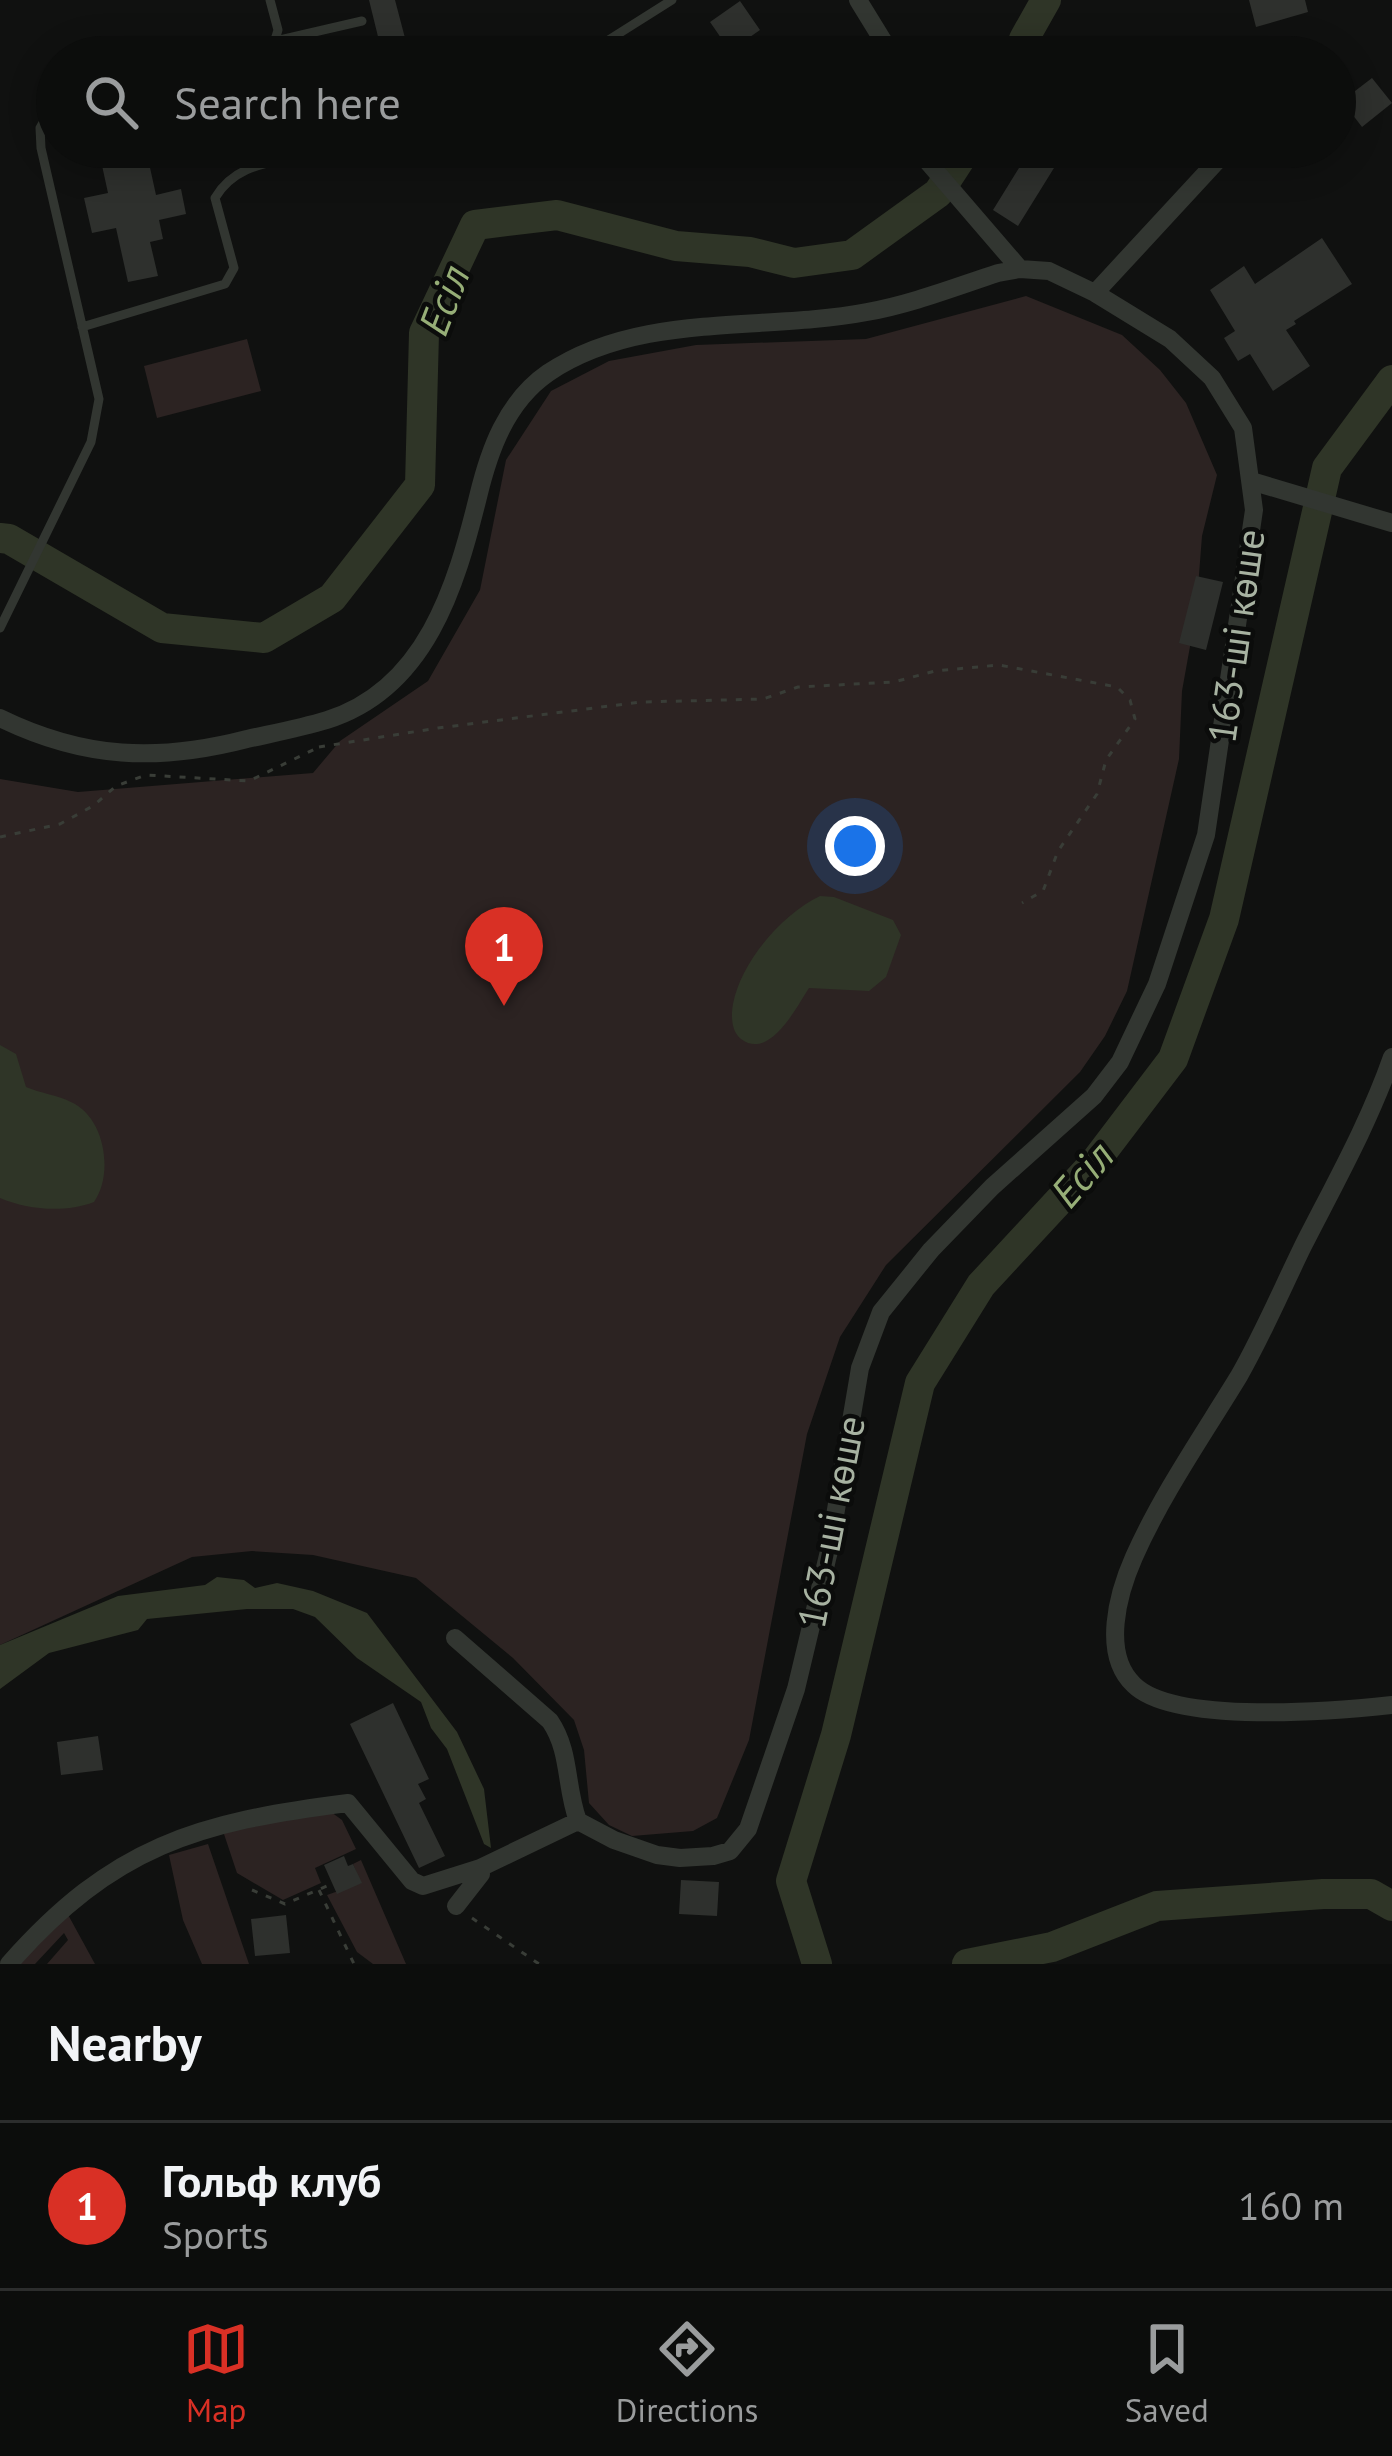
<!DOCTYPE html>
<meta charset="utf-8">
<style>
:root{--surface:#0c0d0c;--page:#151615;--text:#f1f3f6;--muted:#9a9c9d;--line:#2c2d2d;--accent:#d93025}
body{margin:0;font-family:"PT Sans",sans-serif;background:var(--page);color:var(--text)}
.you{position:absolute;left:855px;top:846px;width:42px;height:42px;margin:-30px;border:9px solid #fff;border-radius:50%;background:#1a73e8;box-shadow:0 0 0 18px #1a73e833}
.badge{display:grid;place-items:center;width:78px;height:78px;border-radius:50%;background:var(--accent);color:#fff;font-size:39px;font-weight:700}
.pin{position:absolute;translate:-50% -99px;filter:drop-shadow(0 3px 6px #0008)}
.pin::after{content:'';position:absolute;top:63px;width:42px;height:36px;background:inherit;clip-path:polygon(0 0,100% 0,50% 100%)}
.list{margin:0;padding:0;list-style:none}
h2{display:flex;justify-content:space-between;align-items:center;height:156px;margin:0;padding:0 48px;font-size:51px}
h2 small{font-size:39px;font-weight:400;color:var(--muted)}
.list li{display:grid;grid-template-columns:78px 1fr auto;gap:36px;align-items:center;box-sizing:border-box;height:168px;padding:0 48px;border-top:3px solid var(--line)}
.list b{display:block;font-size:45px;white-space:nowrap}
.list p{margin:0;font-size:39px;white-space:nowrap;color:var(--muted)}
.list em{font-size:39px;font-style:normal;color:var(--muted)}
.icon{flex:none;width:66px;height:66px;fill:none;stroke:currentColor;stroke-width:2;stroke-linecap:round;stroke-linejoin:round}
.map{position:relative;flex:none;width:1392px;height:1964px;overflow:hidden}
.search{position:absolute;background:var(--surface);box-shadow:0 6px 30px #0003;left:36px;right:36px;top:36px;height:132px;display:flex;align-items:center;gap:30px;box-sizing:border-box;padding:0 42px;border-radius:66px;color:var(--muted);font-size:45px}
.sheet{height:324px;background:var(--surface)}
nav{display:flex;justify-content:space-around;align-items:center;box-sizing:border-box;height:168px;border-top:3px solid var(--line);background:var(--surface);font-size:33px;color:var(--muted)}
nav a{display:grid;justify-items:center;gap:6px}
nav .on{color:var(--accent)}
.map>svg:first-child{display:block}
</style>
<div class="map">
<svg width="1392" height="1964" viewBox="0 0 1392 1964">
<rect width="100%" height="100%" fill="#101110"/>
<path fill="#2c2322" d="M 1026,296 L 1122,335 L 1160,370 L 1186,403 L 1217,475 L 1202,536 L 1196,613 L 1182,691 L 1179,759 L 1127,991 L 1105,1036 L 1080,1072 L 886,1265 L 840,1337 L 807,1434 L 749,1740 L 717,1818 L 693,1831 L 632,1836 L 609,1825 L 589,1803 L 584,1750 L 574,1720 L 513,1658 L 416,1578 L 313,1555 L 252,1551 L 192,1557 L 0,1645 L 0,779 L 78,792 L 313,773 L 340,741 L 428,681 L 480,590 L 506,460 L 551,391 L 609,361 L 696,345 L 866,339 Z
M 247,339 L 261,391 L 157,418 L 144,366 Z
M 331,1812 L 342,1820 L 356,1849 L 315,1868 L 321,1883 L 283,1900 L 237,1873 L 223,1831 Z
M 208,1844 L 249,1964 L 202,1964 L 183,1920 L 169,1855 Z
M 361,1860 L 406,1964 L 373,1964 L 357,1952 L 327,1895 L 361,1883 L 353,1864 Z
M 66,1911 L 95,1964 L 47,1964 L 68,1940 L 64,1933 L 35,1964 L 14,1964 Z"/>
<path fill="#2f3527" d="M 820,896 L 834,897 L 893,920 L 901,935 L 886,977 L 869,991 L 809,988 C 797,1006 770,1061 741,1039 C 731,1031 731,1015 733,1004 C 741,962 782,914 820,896 Z
M 0,1045 L 16,1054 L 26,1087 C 40,1093 57,1095 71,1102 C 105,1117 114,1174 94,1202 C 65,1213 28,1210 0,1198 Z
M 217,1577 L 244,1580 L 255,1588 L 277,1583 L 313,1591 L 367,1613 L 457,1732 L 484,1789 L 491,1848 L 484,1844 L 447,1749 L 431,1728 L 421,1702 L 357,1658 L 315,1617 L 293,1609 L 247,1609 L 147,1619 L 138,1630 L 49,1653 L 0,1689 L 0,1645 L 118,1596 L 205,1585 Z"/>
<g fill="none" stroke-linecap="round" stroke-linejoin="round">
<path stroke="#2f3527" stroke-width="30" d="M 1019,57 L 1024,39 L 1046,0
M 0,538 L 9,539 L 162,628 L 264,638 L 332,598 L 420,485 L 424,333 L 475,225 L 557,215 L 676,246 L 750,252 L 794,263 L 852,255 L 938,193 L 968,147
M 817,1964 L 791,1881 L 836,1735 L 920,1383 L 981,1285 L 1094,1163 L 1173,1059 L 1224,919 L 1327,468 L 1392,380
M 967,1964 L 1052,1947 L 1157,1906 L 1323,1894 L 1371,1894 L 1392,1906"/>
</g>
<path fill="#2e302d" d="M 369,0 L 395,0 L 410,57 L 383,57 Z
M 1249,0 L 1305,0 L 1308,12 L 1256,27 Z
M 740,1 L 760,30 L 730,51 L 710,22 Z
M 1372,78 L 1392,103 L 1362,127 L 1342,101 Z
M 98,147 L 195,147 L 195,153 L 149,163 L 156,195 L 181,189 L 186,214 L 159,220 L 163,239 L 150,242 L 158,276 L 128,282 L 116,228 L 92,233 L 84,198 L 108,193 Z
M 1032,147 L 1067,147 L 1018,226 L 993,210 Z
M 1322,238 L 1352,284 L 1294,321 L 1296,324 L 1286,330 L 1310,366 L 1273,391 L 1250,354 L 1238,361 L 1224,338 L 1235,331 L 1210,290 L 1244,266 L 1255,284 Z
M 1196,576 L 1223,582 L 1206,650 L 1179,643 Z
M 393,1703 L 429,1779 L 418,1784 L 426,1799 L 419,1803 L 445,1856 L 419,1868 L 350,1724 Z
M 98,1736 L 103,1770 L 61,1775 L 57,1742 Z
M 344,1856 L 348,1866 L 353,1864 L 362,1883 L 337,1894 L 324,1865 Z
M 681,1880 L 719,1882 L 717,1916 L 679,1914 Z
M 286,1915 L 290,1953 L 255,1956 L 251,1919 Z"/>
<g fill="none" stroke-linecap="round" stroke-linejoin="round">
<path stroke="#393d37" stroke-width="3" stroke-dasharray="6 9" stroke-linecap="butt" d="M 319,747 L 438,728 L 641,702 L 763,699 L 798,687 L 894,682 L 935,671 L 999,665 L 1117,687 L 1130,700 L 1135,719 L 1106,760 L 1097,794 L 1058,851 L 1043,891 L 1022,903
M 0,837 L 60,824 L 93,806 L 116,786 L 146,775 L 249,781 L 319,747
M 252,1890 L 285,1904 L 327,1886
M 319,1890 L 354,1964
M 472,1918 L 539,1964"/>
<path stroke="#323631" stroke-width="9" d="M 270,0 L 278,30 L 274,43 L 283,57
M 588,53 L 672,0
M 205,57 L 362,21
M 82,327 L 225,284 L 234,268 L 215,198 C 235,164 270,163 306,154 L 304,147
M 0,628 L 91,442 L 99,399 L 41,148 L 40,128 L 57,98"/>
<path stroke="#323631" stroke-width="18" d="M 858,0 L 893,57
M 915,147 L 1020,269
M 1095,293 L 1230,147
M 1251,481 L 1392,523
M 0,718 C 84,759 158,762 247,739 C 274,733 301,728 327,720 C 426,689 456,586 478,497 C 489,451 506,402 548,373 C 640,311 763,332 867,312 C 912,304 955,287 998,273 L 1020,269 L 1049,271 L 1095,293 L 1170,339 L 1212,378 L 1243,428 L 1254,510 L 1206,835 L 1157,984 L 1120,1062 L 1094,1096 L 992,1187 L 931,1250 L 881,1312 L 860,1368 L 829,1551 L 796,1689 L 748,1829 L 730,1851 L 713,1856 L 680,1858 L 657,1855 L 614,1840 L 578,1821 C 565,1786 571,1752 550,1721 L 455,1638
M 1392,1057 C 1369,1123 1335,1183 1303,1246 C 1282,1289 1263,1334 1239,1376 C 1203,1435 1162,1494 1134,1557 C 1118,1593 1101,1654 1134,1685 C 1175,1725 1336,1711 1392,1705
M 480,1868 L 578,1821
M 9,1964 C 113,1846 197,1822 348,1803 L 412,1881 L 423,1886 L 480,1868 L 481,1874 L 456,1906"/>
</g>
<g text-anchor="middle" stroke-width="9" stroke-linejoin="round" paint-order="stroke">
<g font-size="39" fill="#a7b2a1" stroke="#0b0c0b">
<text transform="translate(1236 636) rotate(-82)" y="14">163-ші көше</text>
<text transform="translate(831 1522) rotate(-79)" y="14">163-ші көше</text>
</g>
<g font-size="42" font-style="italic" fill="#96ae77" stroke="#0b0c0b">
<text transform="translate(444 300) rotate(-69)" y="15">Есіл</text>
<text transform="translate(1082 1174) rotate(-49)" y="15">Есіл</text>
</g>
</g>
</svg>
<div class="you"></div>
<div class="pin badge" style="left:504px;top:1006px">1</div>
<div class="search"><svg class="icon" aria-label="search" viewBox="0 0 24 24"><circle cx="10" cy="10" r="6"/><path d="M15 15l6 6"/></svg>Search here</div>
</div>
<section class="sheet">
<h2>Nearby<small></small></h2>
<ul class="list">
<li><span class="badge">1</span><div><b>Гольф клуб</b><p>Sports</p></div><em>160 m</em></li>
</ul>
</section>
<nav>
<a class="on"><svg class="icon" aria-label="map" viewBox="0 0 24 24"><path d="M3 6l6-2 6 2 6-2v14l-6 2-6-2-6 2zM9 4v14M15 6v14"/></svg>Map</a>
<a><svg class="icon" aria-label="directions" viewBox="0 0 24 24"><path d="M12 3l9 9-9 9-9-9zM9 14v-3h6M13 9l2 2-2 2"/></svg>Directions</a>
<a><svg class="icon" aria-label="saved" viewBox="0 0 24 24"><path d="M7 4h10v16l-5-4-5 4z"/></svg>Saved</a>
</nav>
